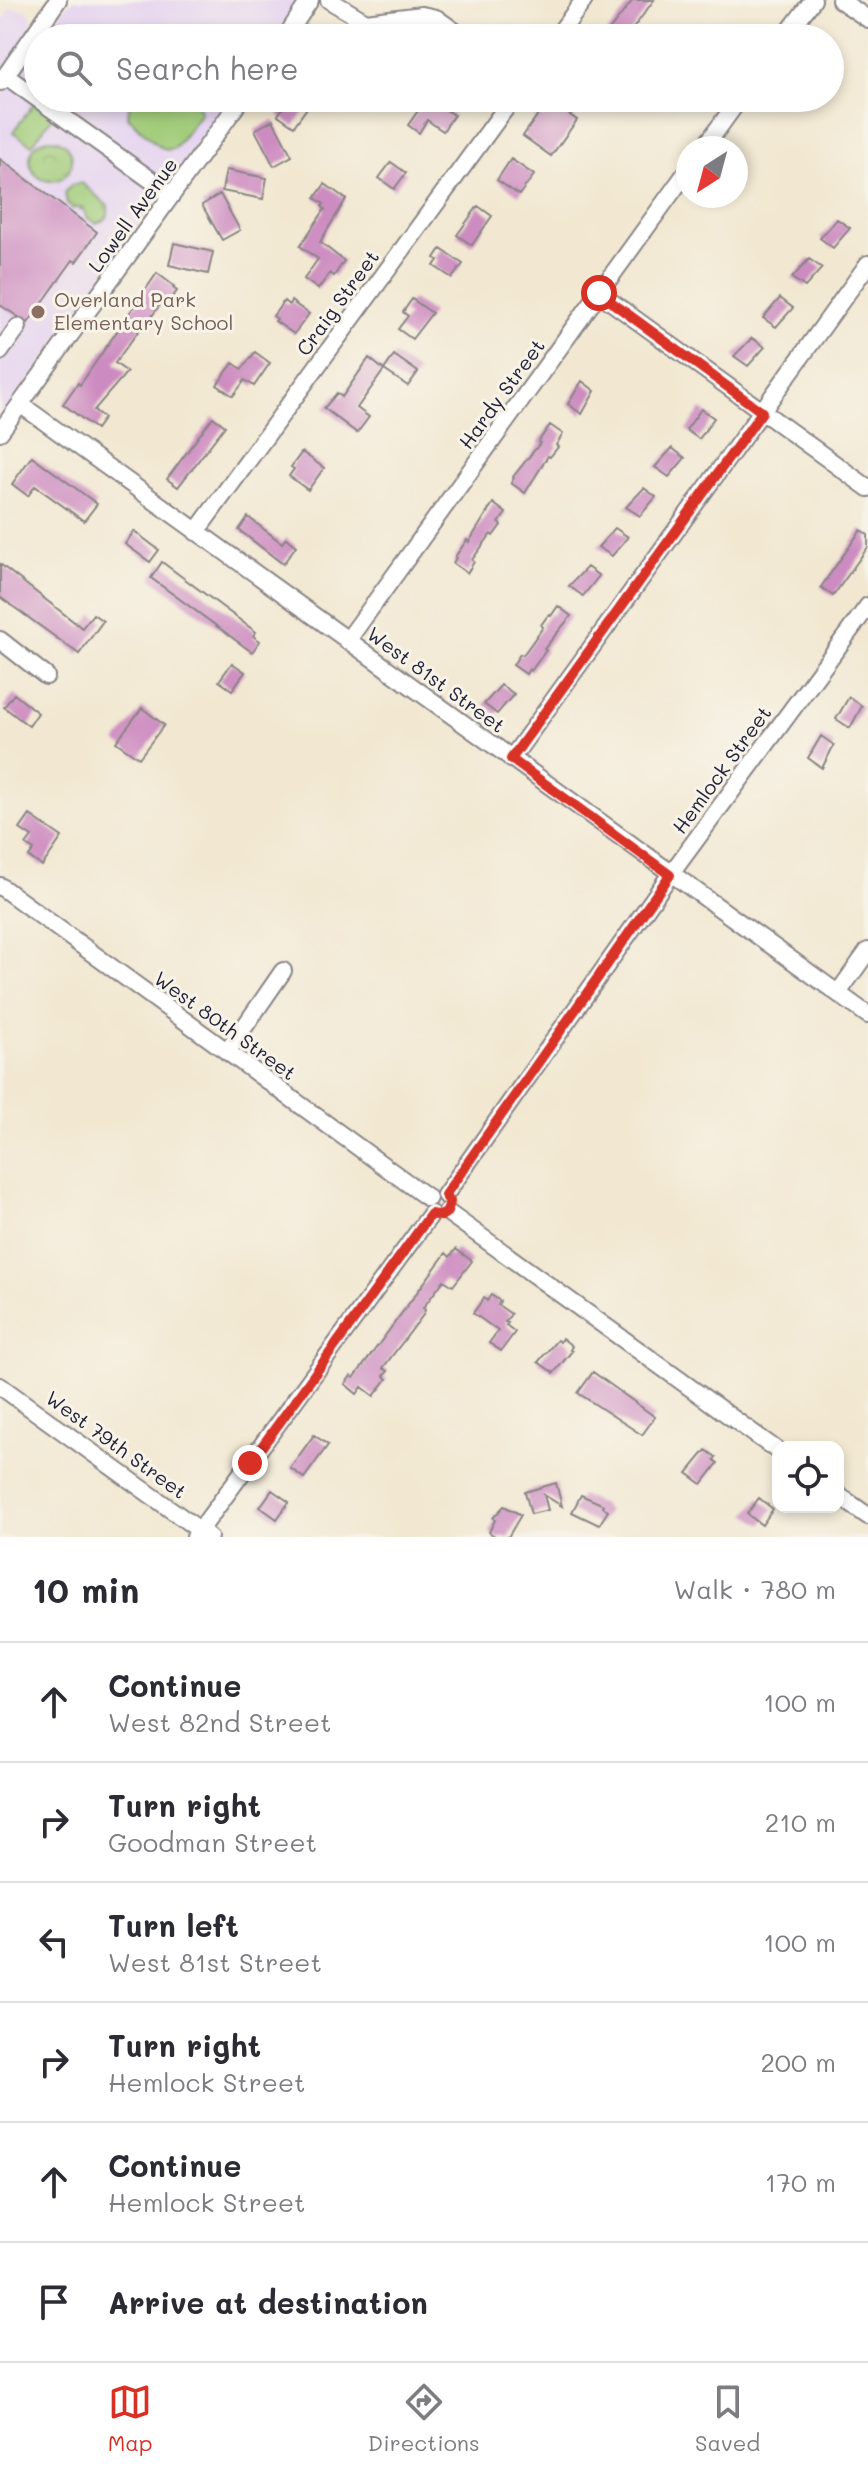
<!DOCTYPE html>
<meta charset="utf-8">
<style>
:root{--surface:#fff;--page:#f7f7f7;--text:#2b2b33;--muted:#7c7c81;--line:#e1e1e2;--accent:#d93025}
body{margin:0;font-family:Mali,sans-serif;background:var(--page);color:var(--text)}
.controls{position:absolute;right:24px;bottom:24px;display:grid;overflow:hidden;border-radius:16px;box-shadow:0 4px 12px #0003}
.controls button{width:72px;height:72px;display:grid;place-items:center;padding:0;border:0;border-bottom:2px solid var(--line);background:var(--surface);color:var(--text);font:40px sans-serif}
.compass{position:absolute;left:676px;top:136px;width:72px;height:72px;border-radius:50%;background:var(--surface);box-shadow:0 4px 12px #0003;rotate:216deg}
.stop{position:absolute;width:24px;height:24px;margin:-18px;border:6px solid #d93025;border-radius:50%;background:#fff}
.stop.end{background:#d93025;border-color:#fff;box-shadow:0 2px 8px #0008}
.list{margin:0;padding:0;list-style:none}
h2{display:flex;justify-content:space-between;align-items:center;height:104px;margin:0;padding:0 32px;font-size:34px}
h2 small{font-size:26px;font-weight:400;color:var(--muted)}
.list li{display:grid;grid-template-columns:52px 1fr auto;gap:24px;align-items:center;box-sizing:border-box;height:120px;padding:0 32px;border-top:2px solid var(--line)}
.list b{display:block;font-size:30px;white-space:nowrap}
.list p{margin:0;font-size:26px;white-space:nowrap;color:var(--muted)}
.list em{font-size:26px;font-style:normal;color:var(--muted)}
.icon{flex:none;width:44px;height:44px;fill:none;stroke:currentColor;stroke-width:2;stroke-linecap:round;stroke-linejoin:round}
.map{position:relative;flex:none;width:868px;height:1537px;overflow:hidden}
.search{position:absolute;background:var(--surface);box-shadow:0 4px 12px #0003;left:24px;right:24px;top:24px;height:88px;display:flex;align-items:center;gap:20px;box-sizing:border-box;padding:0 28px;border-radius:44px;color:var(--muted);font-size:30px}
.sheet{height:824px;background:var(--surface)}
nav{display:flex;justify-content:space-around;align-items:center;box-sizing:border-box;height:112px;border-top:2px solid var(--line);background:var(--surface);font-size:22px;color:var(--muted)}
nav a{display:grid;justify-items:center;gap:4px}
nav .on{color:var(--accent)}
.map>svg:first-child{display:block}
</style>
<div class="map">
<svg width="868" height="1537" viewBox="0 0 868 1537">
<defs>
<pattern id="park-crowns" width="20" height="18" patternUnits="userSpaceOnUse" patternTransform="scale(2)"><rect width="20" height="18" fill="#9fca76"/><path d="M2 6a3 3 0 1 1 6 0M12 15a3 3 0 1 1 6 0" fill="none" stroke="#89ad67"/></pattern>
</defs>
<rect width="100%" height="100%" fill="#f7f3e8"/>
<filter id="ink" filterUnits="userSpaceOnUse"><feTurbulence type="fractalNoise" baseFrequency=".0125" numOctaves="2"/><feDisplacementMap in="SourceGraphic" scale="16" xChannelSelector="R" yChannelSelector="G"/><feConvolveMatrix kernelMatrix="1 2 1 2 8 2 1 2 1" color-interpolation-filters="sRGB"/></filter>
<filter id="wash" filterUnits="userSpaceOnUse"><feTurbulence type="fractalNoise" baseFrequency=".006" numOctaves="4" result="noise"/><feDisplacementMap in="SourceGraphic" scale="32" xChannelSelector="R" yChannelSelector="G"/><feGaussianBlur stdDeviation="1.8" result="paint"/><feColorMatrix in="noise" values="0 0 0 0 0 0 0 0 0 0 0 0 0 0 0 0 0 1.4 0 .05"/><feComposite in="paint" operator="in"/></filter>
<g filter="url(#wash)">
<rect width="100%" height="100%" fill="#f2e8d2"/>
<path fill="#e5d3f1" d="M 73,0 L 299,0 L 272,38 L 43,38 L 64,8 Z
M 10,8 L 26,10 L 31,16 L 33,26 L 0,75 L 0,18 L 7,17 L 6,13 Z
M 38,45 L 38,98 L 229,98 L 0,421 L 0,98 Z"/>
<path fill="#9fca76" stroke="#607658" stroke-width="2" d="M 38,98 L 52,98 L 61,105 L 32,145 L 13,132 Z
M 130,98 L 194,98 L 201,113 L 175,148 L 166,150 L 157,145 L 128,117 Z"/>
<path fill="url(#park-crowns)" stroke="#607658" stroke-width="2" d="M30 160a21 21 0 1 1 42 0a21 21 0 1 1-42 0Z
M 82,183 L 108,206 C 109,218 107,220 96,223 L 86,217 L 84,209 L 80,210 L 81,207 L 73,209 L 67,204 L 65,193 L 71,185 Z"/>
<g id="blocks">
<path fill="#cd8cc1" d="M 633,0 L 654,0 L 626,38 L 603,38 Z
M 290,98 L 314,98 L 294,126 L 278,115 Z
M 427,98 L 454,115 L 443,131 L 427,120 L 419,133 L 408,125 Z
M 548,100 L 577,120 L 551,156 L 523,136 Z
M 273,120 L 292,156 L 274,166 L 255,130 Z
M 0,159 L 97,232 L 76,262 L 73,260 L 28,323 L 0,305 Z
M 511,159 L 534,175 L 519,195 L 497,180 Z
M 391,162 L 406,173 L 394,189 L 379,178 Z
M 226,170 L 267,178 L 263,199 L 222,191 Z
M 325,184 L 346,199 L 320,242 L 344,261 L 334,276 L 330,273 L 318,289 L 304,279 L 318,259 L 300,246 L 325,209 L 322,206 L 324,204 L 315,198 Z
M 220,194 L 240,230 L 222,240 L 202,205 Z
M 478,206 L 492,216 L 472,245 L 457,235 Z
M 837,219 L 850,228 L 833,248 L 820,238 Z
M 174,243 L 213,252 L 208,274 L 169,265 Z
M 441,249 L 463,264 L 452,278 L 434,266 L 438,260 L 435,258 Z
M 809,259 L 822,268 L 805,287 L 792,278 Z
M 157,273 L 174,286 L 173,288 L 177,291 L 167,305 L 162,302 L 147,323 L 145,322 L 115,363 L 127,372 L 94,410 L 104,418 L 96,429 L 63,404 L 78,383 L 80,385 Z
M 780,298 L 793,308 L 776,327 L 763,318 Z
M 412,299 L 432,313 L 412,339 L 398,329 L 408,316 L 403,312 Z
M 284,301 L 289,305 L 291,301 L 309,314 L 294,334 L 275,321 L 277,319 L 273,316 Z
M 752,338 L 765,347 L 748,366 L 734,356 Z
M 255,352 L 270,363 L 254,386 L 245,380 L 233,396 L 217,385 L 233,363 L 242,369 Z
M 394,355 L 418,372 L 408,386 L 384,370 Z
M 369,358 L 384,370 L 357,408 L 369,417 L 357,433 L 324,408 L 337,393 L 342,397 Z
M 582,381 L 595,391 L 582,414 L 568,404 Z
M 701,409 L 714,418 L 699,439 L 686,430 Z
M 213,417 L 225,426 L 178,487 L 167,479 Z
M 550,425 L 563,434 L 556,445 L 558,447 L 550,457 L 548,456 L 525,493 L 511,483 L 514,478 L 513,477 L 540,443 L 538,442 Z
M 672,448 L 685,458 L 669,477 L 655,467 Z
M 302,452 L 324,468 L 308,490 L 289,476 L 294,469 L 291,467 Z
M 32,456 L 97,504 L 84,521 L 35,486 L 28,496 L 12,484 Z
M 644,488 L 656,497 L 640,516 L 626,507 Z
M 493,503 L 506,513 L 499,523 L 501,525 L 493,536 L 491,534 L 472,560 L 474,562 L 467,573 L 453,563 L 456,558 L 455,557 L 467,540 L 469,542 Z
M 248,517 L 282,543 L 286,538 L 296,546 L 283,564 L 239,530 Z
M 615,528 L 628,537 L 612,556 L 598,547 Z
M 861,530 L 868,535 L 868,547 L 833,596 L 821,587 Z
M 134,531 L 159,550 L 150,562 L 125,544 Z
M 162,562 L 256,632 L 253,636 L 260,641 L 252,652 L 151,578 Z
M 0,564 L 82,628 L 93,614 L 103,621 L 79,654 L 0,597 Z
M 587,567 L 599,576 L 583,596 L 569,586 Z
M 558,606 L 571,616 L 544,649 L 546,650 L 531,671 L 529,669 L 526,674 L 513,665 L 520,654 L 523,655 L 543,627 L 541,625 L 549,614 L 551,616 Z
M 232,663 L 245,672 L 232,690 L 219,681 Z
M 501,685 L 514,694 L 497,714 L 484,704 Z
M 14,694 L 38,713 L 29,726 L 4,707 Z
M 849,697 L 862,706 L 850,728 L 836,719 Z
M 142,708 L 164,725 L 139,758 L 116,742 Z
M 821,736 L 834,745 L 822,768 L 808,758 Z
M 30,815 L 62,837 L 42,866 L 29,857 L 34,850 L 26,845 L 32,837 L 20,829 Z
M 456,1249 L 472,1261 L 453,1286 L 444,1280 L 423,1308 L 425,1310 L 423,1315 L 383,1368 L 388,1371 L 384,1376 L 387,1379 L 374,1396 L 362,1387 L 357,1394 L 345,1384 L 351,1376 L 354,1378 L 446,1253 L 450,1257 Z
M 491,1295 L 500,1301 L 498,1305 L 511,1314 L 505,1322 L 508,1323 L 506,1325 L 515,1332 L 501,1351 L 489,1343 L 498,1331 L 473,1313 L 484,1298 L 487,1301 Z
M 562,1338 L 572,1346 L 570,1350 L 572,1351 L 554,1373 L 538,1362 L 557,1340 L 560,1342 Z
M 593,1372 L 655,1417 L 642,1435 L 578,1393 Z
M 314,1435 L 328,1445 L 304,1478 L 290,1468 Z
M 706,1450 L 716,1457 L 714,1460 L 718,1463 L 702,1484 L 687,1473 Z
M 556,1483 L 562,1506 L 544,1495 L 548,1510 L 531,1514 L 525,1492 Z
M 272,1490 L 289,1502 L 277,1519 L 260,1507 Z
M 581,1495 L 604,1505 L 603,1507 L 608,1511 L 599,1525 L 572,1512 Z
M 759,1498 L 773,1509 L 762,1525 L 747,1514 Z
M 504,1506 L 521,1515 L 508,1537 L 496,1537 L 489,1532 L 495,1520 L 493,1518 Z"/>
</g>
</g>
<g filter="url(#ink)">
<use href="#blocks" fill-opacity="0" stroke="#8a8586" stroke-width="2"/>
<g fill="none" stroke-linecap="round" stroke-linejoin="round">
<g stroke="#8a8586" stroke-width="20">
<path id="minor" d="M 329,0 L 366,22 L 422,15 L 436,18 L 464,38
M 840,0 L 868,19
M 285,38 L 310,0
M 556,38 L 584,0
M 784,38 L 813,0
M 6,76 L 172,195
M 1,82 L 58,0
M 704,148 L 740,98
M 599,293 L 868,488
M 0,352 L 18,327
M 20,404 L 868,1015
M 0,432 L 242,98
M 196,532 L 513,98
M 0,640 L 46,676
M 347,641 L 688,170
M 511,759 L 868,264
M 0,886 L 428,1198
M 838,993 L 868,951
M 227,1052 L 283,971
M 445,1195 L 670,875 L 868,606
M 447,1212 L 778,1451
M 0,1386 L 209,1537
M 838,1495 L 868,1516
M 195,1537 L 431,1214"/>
</g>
<use href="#minor" stroke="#fff" stroke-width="16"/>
</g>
</g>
<g fill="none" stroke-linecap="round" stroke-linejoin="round" filter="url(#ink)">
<path stroke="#d93025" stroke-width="10" d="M 250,1463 L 431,1214 L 441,1216 L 447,1212 L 450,1202 L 445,1195 L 670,875 L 511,759 L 762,412 L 599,293"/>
</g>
<circle fill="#8d6e63" stroke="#f7f3e8" stroke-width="3" cx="38" cy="312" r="8"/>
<g text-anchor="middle" stroke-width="6" stroke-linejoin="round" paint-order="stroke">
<g font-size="20" fill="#22223b" stroke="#f7f3e8">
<text transform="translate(133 215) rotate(-54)" y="7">Lowell Avenue</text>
<text transform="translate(338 303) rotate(-54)" y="7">Craig Street</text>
<text transform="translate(502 394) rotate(-54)" y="7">Hardy Street</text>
<text transform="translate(436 680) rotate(36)" y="7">West 81st Street</text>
<text transform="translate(722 770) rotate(-54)" y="7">Hemlock Street</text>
<text transform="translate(225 1026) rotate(36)" y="7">West 80th Street</text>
<text transform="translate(116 1445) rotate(36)" y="7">West 79th Street</text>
</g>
<g font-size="20" fill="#785e54" stroke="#f7f3e8" text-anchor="start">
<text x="54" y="307">Overland Park<tspan x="54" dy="23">Elementary School</tspan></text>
</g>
</g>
</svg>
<div class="controls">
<button><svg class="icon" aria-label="locate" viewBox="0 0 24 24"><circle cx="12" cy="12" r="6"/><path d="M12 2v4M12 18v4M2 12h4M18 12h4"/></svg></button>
</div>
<svg class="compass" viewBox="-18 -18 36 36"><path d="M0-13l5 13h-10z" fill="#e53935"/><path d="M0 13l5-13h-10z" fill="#7c7c81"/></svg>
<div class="stop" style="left:599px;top:293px"></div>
<div class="stop end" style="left:250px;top:1463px"></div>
<div class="search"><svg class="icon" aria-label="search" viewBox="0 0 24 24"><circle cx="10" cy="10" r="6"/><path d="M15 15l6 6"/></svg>Search here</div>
</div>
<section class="sheet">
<h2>10 min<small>Walk · 780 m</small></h2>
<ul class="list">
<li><svg class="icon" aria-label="ahead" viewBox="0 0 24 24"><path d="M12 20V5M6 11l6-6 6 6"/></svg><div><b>Continue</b><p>West 82nd Street</p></div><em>100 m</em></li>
<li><svg class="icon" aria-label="right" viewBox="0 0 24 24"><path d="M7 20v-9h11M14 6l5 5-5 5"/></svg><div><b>Turn right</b><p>Goodman Street</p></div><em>210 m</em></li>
<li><svg class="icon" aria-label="left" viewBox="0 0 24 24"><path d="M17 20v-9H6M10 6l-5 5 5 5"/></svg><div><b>Turn left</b><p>West 81st Street</p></div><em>100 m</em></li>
<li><svg class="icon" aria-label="right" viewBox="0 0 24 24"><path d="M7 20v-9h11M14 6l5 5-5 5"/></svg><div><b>Turn right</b><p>Hemlock Street</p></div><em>200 m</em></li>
<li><svg class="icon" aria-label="ahead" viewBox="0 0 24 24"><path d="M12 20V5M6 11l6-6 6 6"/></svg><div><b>Continue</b><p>Hemlock Street</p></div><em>170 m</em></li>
<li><svg class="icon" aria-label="arrive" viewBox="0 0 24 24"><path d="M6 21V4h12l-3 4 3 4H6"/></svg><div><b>Arrive at destination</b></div></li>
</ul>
</section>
<nav>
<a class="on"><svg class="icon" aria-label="map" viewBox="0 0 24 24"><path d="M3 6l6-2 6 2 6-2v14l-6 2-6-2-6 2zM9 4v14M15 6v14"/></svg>Map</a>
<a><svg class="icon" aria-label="directions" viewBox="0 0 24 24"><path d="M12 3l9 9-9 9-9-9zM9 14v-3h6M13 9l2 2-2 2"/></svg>Directions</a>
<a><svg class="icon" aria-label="saved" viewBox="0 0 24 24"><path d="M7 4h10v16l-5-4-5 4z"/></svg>Saved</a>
</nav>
